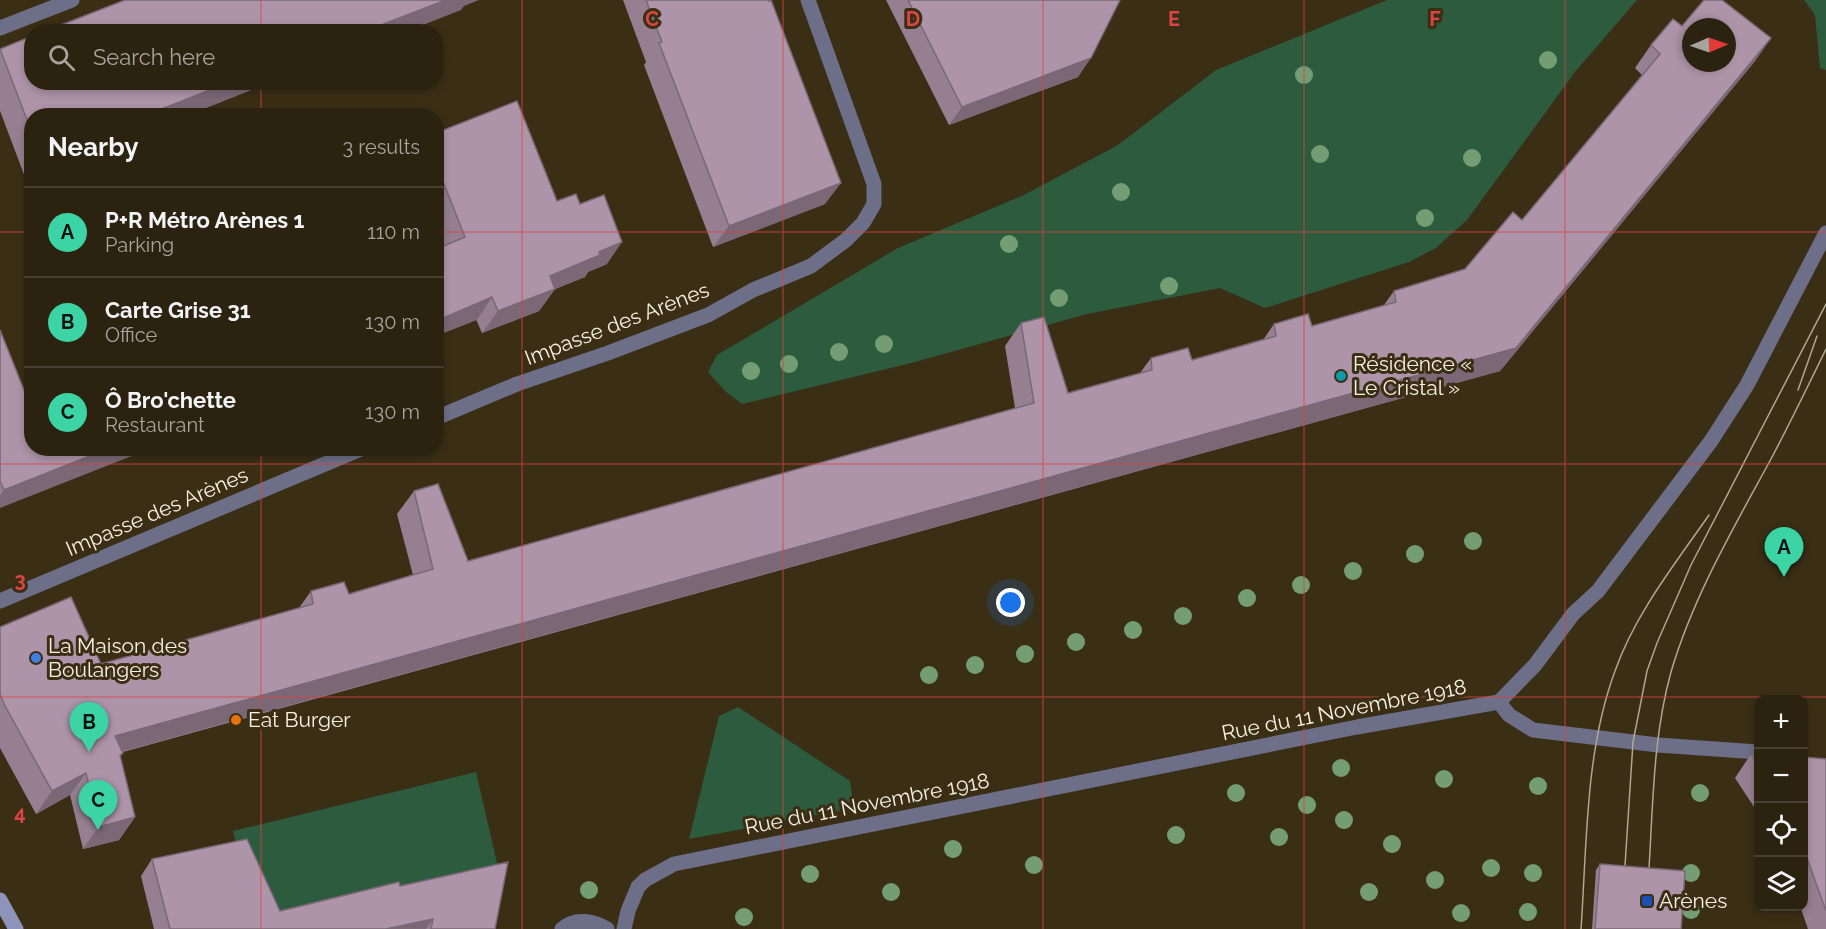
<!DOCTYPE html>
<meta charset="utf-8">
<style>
:root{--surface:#2c2210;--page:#382f1e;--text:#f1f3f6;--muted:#a6a49f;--line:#483f30;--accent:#3cd4a4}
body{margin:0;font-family:Raleway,sans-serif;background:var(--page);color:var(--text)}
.controls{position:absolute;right:18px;bottom:18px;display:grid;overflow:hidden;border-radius:12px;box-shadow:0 3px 9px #0003}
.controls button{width:54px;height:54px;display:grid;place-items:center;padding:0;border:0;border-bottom:2px solid var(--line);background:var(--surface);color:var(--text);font:30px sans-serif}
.compass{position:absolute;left:1682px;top:18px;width:54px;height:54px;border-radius:50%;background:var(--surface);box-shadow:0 3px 9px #0003;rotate:88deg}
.you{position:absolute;left:1011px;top:603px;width:21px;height:21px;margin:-15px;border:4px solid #fff;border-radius:50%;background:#1a73e8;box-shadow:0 0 0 9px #1a73e833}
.badge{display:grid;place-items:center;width:39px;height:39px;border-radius:50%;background:var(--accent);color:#111;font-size:20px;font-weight:700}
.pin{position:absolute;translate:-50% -50px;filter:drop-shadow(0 2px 3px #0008)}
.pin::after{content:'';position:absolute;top:32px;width:21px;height:18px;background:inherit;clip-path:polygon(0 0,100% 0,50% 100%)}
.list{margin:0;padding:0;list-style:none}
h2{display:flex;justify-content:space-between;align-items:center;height:78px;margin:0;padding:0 24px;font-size:26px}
h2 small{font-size:20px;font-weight:400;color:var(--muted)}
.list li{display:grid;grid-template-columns:39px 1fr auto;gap:18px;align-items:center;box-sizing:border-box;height:90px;padding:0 24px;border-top:2px solid var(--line)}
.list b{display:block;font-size:22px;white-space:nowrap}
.list p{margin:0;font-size:20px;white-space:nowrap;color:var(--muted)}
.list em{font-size:20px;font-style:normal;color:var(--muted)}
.icon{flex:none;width:33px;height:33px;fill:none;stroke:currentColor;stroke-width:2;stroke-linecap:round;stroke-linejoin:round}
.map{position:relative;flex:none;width:1826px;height:929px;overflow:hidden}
.search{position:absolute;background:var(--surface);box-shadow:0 3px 9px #0003;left:24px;top:24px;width:420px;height:66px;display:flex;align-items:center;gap:15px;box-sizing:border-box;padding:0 21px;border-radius:24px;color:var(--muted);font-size:22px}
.panel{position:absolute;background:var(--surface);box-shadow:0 3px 9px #0003;left:24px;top:108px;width:420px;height:348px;border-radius:24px}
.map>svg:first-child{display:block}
</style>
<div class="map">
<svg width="1826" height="929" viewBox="0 0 1826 929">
<rect width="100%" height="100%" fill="#3a2e15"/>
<path fill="#2d5b3e" d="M 1387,0 L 1637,0 L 1575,72 L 1467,220 L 1436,248 L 1409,262 L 1265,308 L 1220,288 L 1087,314 L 915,362 L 742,404 L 726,392 L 708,372 L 717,355 L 898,248 L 1024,195 L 1118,145 L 1216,70 Z
M 1804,0 L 1826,0 L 1826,70 L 1820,68 L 1815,15 Z
M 738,707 L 850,781 L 854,808 L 689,839 L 719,716 Z
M 476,772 L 499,872 L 256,929 L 233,831 Z"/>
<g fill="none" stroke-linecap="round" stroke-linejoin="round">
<path stroke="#6c6f87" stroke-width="15" d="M 1499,702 L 1509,715 L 1533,730 L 1658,745 L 1758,752
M 562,929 C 575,917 594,921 607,929
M 624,929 L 628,911 L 638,887"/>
<path stroke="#6c6f87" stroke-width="15" d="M 0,28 L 72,0
M 436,418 L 517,384 L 608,353 L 708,315 L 753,290 L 811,266 L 846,240 L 863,223 L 874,204 L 874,184 L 808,0
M 0,601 L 363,448
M 638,887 L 645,880 L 674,864 L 1357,727 L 1499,702 L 1535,665 L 1573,614 L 1598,591 L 1711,441 L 1747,385 L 1826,233"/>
<path stroke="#8e93b9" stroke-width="15" d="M 0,900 L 16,929"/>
<path stroke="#afa693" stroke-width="1.5" d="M 1798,390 L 1817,336
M 1624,881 L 1633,742 L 1647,671 L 1657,643 L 1691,565 L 1826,304
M 1648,884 C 1653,814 1652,740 1671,672 C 1693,597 1734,527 1771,459 C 1790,423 1808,386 1826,349
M 1581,929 C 1587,844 1585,752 1615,671 C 1635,614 1675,564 1709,515"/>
</g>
<g fill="#749d73">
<circle cx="1548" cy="60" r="9"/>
<circle cx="1304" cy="75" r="9"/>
<circle cx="1320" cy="154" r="9"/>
<circle cx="1472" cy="158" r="9"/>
<circle cx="1121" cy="192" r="9"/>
<circle cx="1425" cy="218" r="9"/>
<circle cx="1009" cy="244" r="9"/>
<circle cx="1169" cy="286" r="9"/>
<circle cx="1059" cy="298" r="9"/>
<circle cx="884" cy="344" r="9"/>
<circle cx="839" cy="352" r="9"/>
<circle cx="789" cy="364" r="9"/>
<circle cx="751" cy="371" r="9"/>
<circle cx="1473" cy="541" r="9"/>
<circle cx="1415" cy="554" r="9"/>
<circle cx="1353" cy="571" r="9"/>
<circle cx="1301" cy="585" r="9"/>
<circle cx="1247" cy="598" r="9"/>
<circle cx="1183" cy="616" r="9"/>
<circle cx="1133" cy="630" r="9"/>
<circle cx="1076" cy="642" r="9"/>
<circle cx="1025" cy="654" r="9"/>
<circle cx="975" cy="665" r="9"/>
<circle cx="929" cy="675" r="9"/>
<circle cx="1341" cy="768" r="9"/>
<circle cx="1444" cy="779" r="9"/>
<circle cx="1538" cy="786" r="9"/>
<circle cx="1236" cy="793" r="9"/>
<circle cx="1700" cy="793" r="9"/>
<circle cx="1307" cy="805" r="9"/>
<circle cx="1344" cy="820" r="9"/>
<circle cx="1176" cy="835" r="9"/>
<circle cx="1279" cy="837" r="9"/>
<circle cx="1392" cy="844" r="9"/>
<circle cx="953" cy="849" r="9"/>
<circle cx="1034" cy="865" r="9"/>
<circle cx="1491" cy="868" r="9"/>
<circle cx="1533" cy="873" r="9"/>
<circle cx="1691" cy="873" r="9"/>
<circle cx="810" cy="874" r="9"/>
<circle cx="1435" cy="880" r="9"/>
<circle cx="589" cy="890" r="9"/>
<circle cx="891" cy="892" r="9"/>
<circle cx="1369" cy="892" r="9"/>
<circle cx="1691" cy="910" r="9"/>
<circle cx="1528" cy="912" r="9"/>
<circle cx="1461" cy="913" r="9"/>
<circle cx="744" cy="917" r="9"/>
</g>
<path fill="#967f91" d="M 623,0 L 768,0 L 825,204 L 713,247 L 644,65 L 646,62 Z
M 886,0 L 1120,0 L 1078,77 L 949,125 Z
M 1682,26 L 1771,38 L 1755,61 L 1500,371 L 123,752 L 123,753 L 120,757 L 135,817 L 119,840 L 83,849 L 70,795 L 36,814 L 0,748 L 0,627 L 101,664 L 299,608 L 311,591 L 349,594 L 413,575 L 397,514 L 414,491 L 468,561 L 1015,408 L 1005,346 L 1021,323 L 1068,393 L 1140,373 L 1151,358 L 1192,360 L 1263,340 L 1274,324 L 1312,326 L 1384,305 L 1394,291 L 1465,269 L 1522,220 L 1642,75 L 1635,68 L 1651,45 Z
M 0,48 L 32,116 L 32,175 L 25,177 L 0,111 Z
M 436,133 L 557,201 L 607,264 L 588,272 L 585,277 L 555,289 L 539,311 L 482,333 L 436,226 Z
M 0,330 L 31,410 L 0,508 Z
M 1751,754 L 1758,755 L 1758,813 L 1735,778 Z
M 1803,757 L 1826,759 L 1826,929 L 1808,929 L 1800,906 L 1803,906 Z
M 152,859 L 280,911 L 400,886 L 495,929 L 154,929 L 141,876 Z
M 1600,864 L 1681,929 L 1592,929 L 1596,870 Z"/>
<path fill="#7a6876" d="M 446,0 L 479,0 L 464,6 L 461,10 L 405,32 L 363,32 Z
M 1771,38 L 1755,61 L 1500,371 L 98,758 L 115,736 L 1516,348 Z
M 1091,58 L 1078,77 L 949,125 L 962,107 Z
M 230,82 L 272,82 L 186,116 L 144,116 Z
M 32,167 L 32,175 L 25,177 Z
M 841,183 L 825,204 L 713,247 L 729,226 Z
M 622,242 L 607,264 L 588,272 L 585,277 L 555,289 L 539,311 L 482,333 L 498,311 L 550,276 L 599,252 Z
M 492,297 L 477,320 L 436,336 L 436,321 Z
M 110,448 L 152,448 L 0,508 L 0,495 L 4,490 Z
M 86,773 L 70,795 L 36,814 L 52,791 Z
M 135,817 L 119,840 L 83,849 L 99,827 Z
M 433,919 L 426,929 L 386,929 Z"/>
<path fill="#ae94a9" stroke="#7a6876" stroke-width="1.5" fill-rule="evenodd" d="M 125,0 L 446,0 L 363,32 L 43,32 Z
M 646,0 L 768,0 L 769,1 L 771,0 L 841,183 L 729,226 L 659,43 L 662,42 Z
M 908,0 L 1120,0 L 1091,58 L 962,107 Z
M 1704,0 L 1722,0 L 1771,38 L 1516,348 L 115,736 L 123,753 L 120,755 L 135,817 L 99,827 L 86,773 L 52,791 L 4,704 L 0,694 L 0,627 L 71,597 L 101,664 L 313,604 L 311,591 L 344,582 L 349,594 L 433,569 L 414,491 L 438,484 L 468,561 L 1034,403 L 1021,323 L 1044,317 L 1068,393 L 1152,370 L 1151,358 L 1188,348 L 1192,360 L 1276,336 L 1274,324 L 1308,314 L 1312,326 L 1396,302 L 1394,291 L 1465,269 L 1513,212 L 1522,220 L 1660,54 L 1651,45 L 1673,19 L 1682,26 ZM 1691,27 L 1727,27 L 1727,63 L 1691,63 Z
M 32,36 L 32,82 L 230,82 L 144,116 L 32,116 L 32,133 L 0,49 Z
M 517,101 L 557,201 L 576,194 L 580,204 L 604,195 L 622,242 L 599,252 L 600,255 L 550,276 L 555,289 L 498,311 L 492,297 L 436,321 L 436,249 L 465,237 L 436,164 L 436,133 Z
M 0,330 L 32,410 L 32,448 L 110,448 L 4,490 L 0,481 Z
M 1751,754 L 1758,755 L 1758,765 Z
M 1803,757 L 1826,759 L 1826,911 L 1803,847 Z
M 247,839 L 280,911 L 399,882 L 400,886 L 508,862 L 495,929 L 431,929 L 433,919 L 386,929 L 170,929 L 152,859 Z
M 1600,864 L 1685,871 L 1681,929 L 1595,929 Z"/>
<path fill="none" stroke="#db4644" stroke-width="1.5" stroke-opacity="0.55" d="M 261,0 L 261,32M 522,0 L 522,929M 783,0 L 783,929M 1043,0 L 1043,929M 1304,0 L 1304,929M 1565,0 L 1565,929M 261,82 L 261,116M 0,232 L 32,232M 436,232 L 1826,232M 261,448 L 261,929M 0,464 L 1826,464M 0,697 L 1826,697"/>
<circle fill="#0f9aa8" stroke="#3a2e15" stroke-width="2" cx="1341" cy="376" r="6"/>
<circle fill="#3f7fe0" stroke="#3a2e15" stroke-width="2" cx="36" cy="658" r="6"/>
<circle fill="#e8710a" stroke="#3a2e15" stroke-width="2" cx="236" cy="720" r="6"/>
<rect fill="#1a4fb4" stroke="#3a2e15" stroke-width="2" x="1641" y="895" width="12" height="12" rx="3"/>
<g text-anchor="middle" stroke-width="6" stroke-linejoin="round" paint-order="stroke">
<g font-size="21" fill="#f7f0e1" stroke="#3a2e15">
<text transform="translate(617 324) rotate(-21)" y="7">Impasse des Arènes</text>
<text transform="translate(157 512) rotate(-23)" y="7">Impasse des Arènes</text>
<text transform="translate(1344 710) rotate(-11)" y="7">Rue du 11 Novembre 1918</text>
<text transform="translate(867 804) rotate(-11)" y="7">Rue du 11 Novembre 1918</text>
</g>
<g font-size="21" fill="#f7f0e1" stroke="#3a2e15" text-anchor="start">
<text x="1353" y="371">Résidence «<tspan x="1353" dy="24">Le Cristal »</tspan></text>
<text x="48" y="653">La Maison des<tspan x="48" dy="24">Boulangers</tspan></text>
<text x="248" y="727">Eat Burger</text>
<text x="1659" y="908">Arènes</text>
</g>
</g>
<g font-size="20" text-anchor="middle" font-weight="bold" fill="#db4644" stroke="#3a2e15" stroke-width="6" stroke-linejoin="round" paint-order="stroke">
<text x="652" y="26">C</text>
<text x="913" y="26">D</text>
<text x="1174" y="26">E</text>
<text x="1435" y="26">F</text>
<text x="20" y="587">3</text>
<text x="20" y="820">4</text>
</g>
</svg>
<div class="controls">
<button>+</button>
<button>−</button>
<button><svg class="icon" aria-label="locate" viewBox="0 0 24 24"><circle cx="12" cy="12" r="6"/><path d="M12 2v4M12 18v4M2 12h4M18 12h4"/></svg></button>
<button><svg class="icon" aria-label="layers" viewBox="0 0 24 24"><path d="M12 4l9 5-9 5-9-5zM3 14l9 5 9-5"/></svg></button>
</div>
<svg class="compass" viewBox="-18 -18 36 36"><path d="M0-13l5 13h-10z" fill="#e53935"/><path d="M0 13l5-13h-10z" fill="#a6a49f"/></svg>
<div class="you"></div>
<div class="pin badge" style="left:1784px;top:577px">A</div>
<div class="pin badge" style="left:89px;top:752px">B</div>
<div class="pin badge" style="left:98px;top:830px">C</div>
<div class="search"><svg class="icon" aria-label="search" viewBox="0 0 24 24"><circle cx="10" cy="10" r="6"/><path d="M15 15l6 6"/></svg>Search here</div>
<section class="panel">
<h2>Nearby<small>3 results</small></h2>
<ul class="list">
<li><span class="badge">A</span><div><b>P+R Métro Arènes 1</b><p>Parking</p></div><em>110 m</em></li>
<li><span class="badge">B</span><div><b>Carte Grise 31</b><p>Office</p></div><em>130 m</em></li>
<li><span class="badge">C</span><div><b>Ô Bro'chette</b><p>Restaurant</p></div><em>130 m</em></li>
</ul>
</section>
</div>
